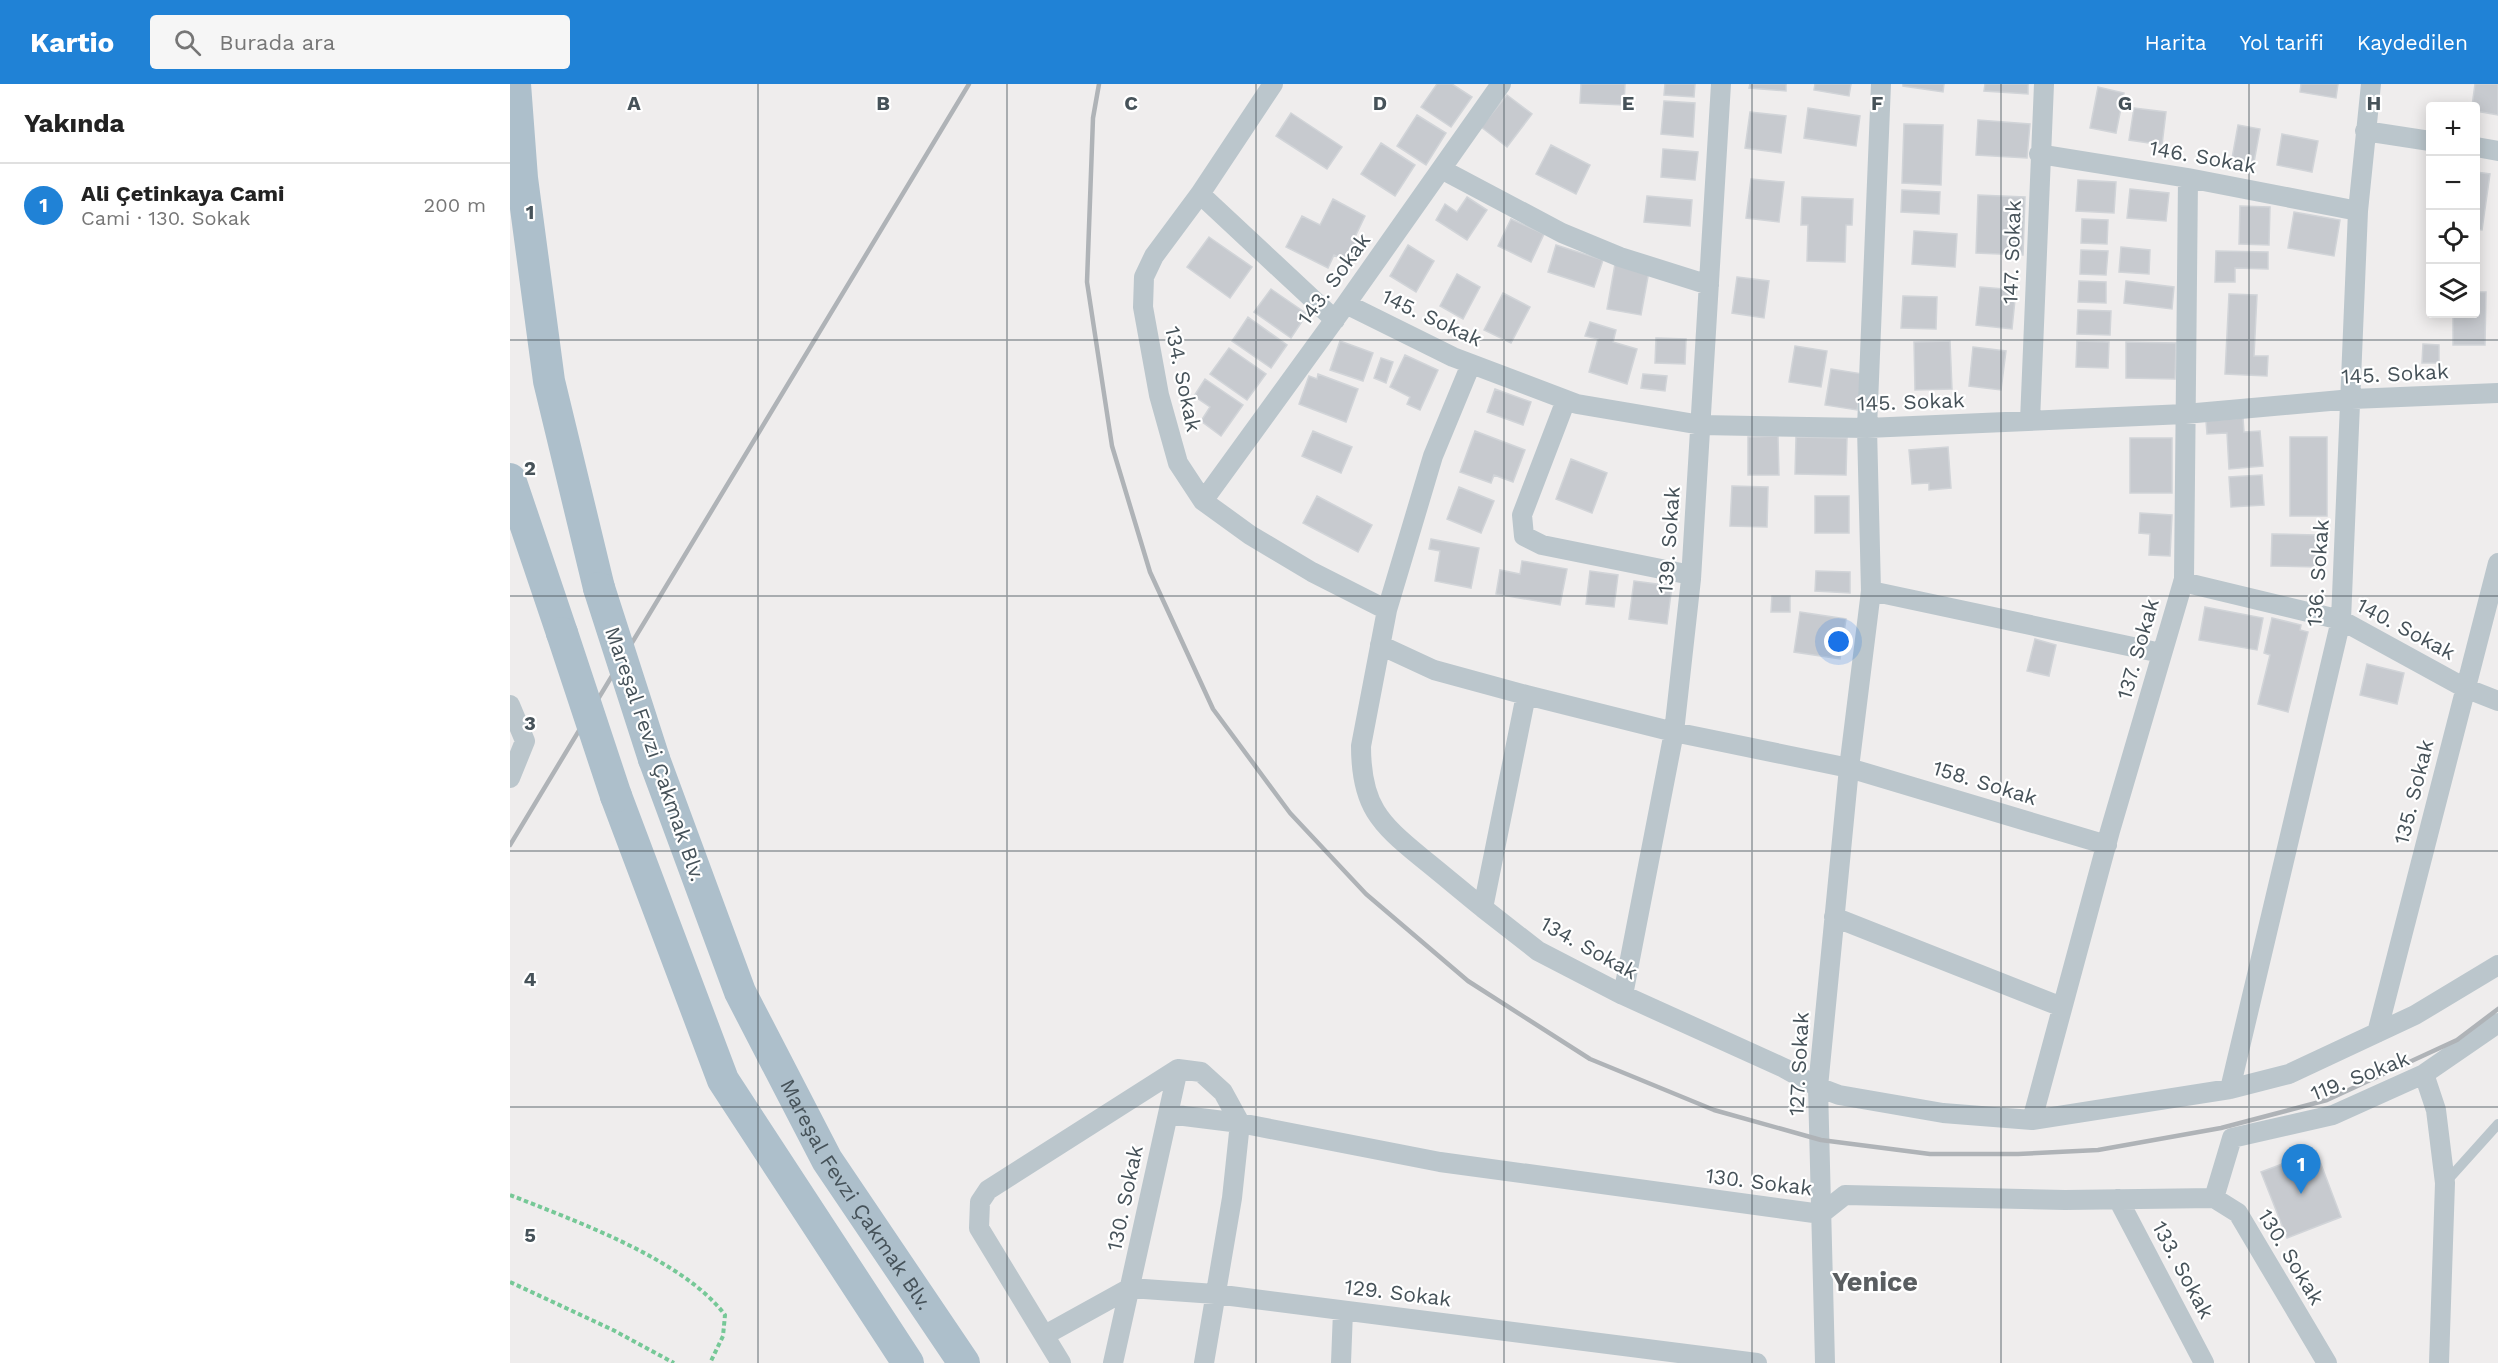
<!DOCTYPE html>
<html lang="tr">
<meta charset="utf-8">
<style>
:root{--surface:#fff;--page:#f6f6f6;--text:#222;--muted:#767676;--line:#e0e0e0;--accent:#2082d6}
body{margin:0;font-family:"Work Sans",sans-serif;background:var(--page);color:var(--text)}
.controls{position:absolute;right:18px;top:18px;display:grid;overflow:hidden;border-radius:6px;box-shadow:0 3px 15px #0003}
.controls button{width:54px;height:54px;display:grid;place-items:center;padding:0;border:0;border-bottom:2px solid var(--line);background:var(--surface);color:var(--text);font:30px sans-serif}
.you{position:absolute;left:1329px;top:558px;width:21px;height:21px;margin:-15px;border:4px solid #fff;border-radius:50%;background:#1a73e8;box-shadow:0 0 0 9px #1a73e833}
.badge{display:grid;place-items:center;width:39px;height:39px;border-radius:50%;background:var(--accent);color:#fff;font-size:20px;font-weight:700}
.pin{position:absolute;translate:-50% -50px;filter:drop-shadow(0 2px 3px #0008)}
.pin::after{content:'';position:absolute;top:32px;width:21px;height:18px;background:inherit;clip-path:polygon(0 0,100% 0,50% 100%)}
.list{margin:0;padding:0;list-style:none}
h2{display:flex;justify-content:space-between;align-items:center;height:78px;margin:0;padding:0 24px;font-size:26px}
h2 small{font-size:20px;font-weight:400;color:var(--muted)}
.list li{display:grid;grid-template-columns:39px 1fr auto;gap:18px;align-items:center;box-sizing:border-box;height:84px;padding:0 24px;border-top:2px solid var(--line)}
.list b{display:block;font-size:22px;white-space:nowrap}
.list p{margin:0;font-size:20px;white-space:nowrap;color:var(--muted)}
.list em{font-size:20px;font-style:normal;color:var(--muted)}
.icon{flex:none;width:33px;height:33px;fill:none;stroke:currentColor;stroke-width:2;stroke-linecap:round;stroke-linejoin:round}
.map{position:relative;flex:none;width:1988px;height:1279px;overflow:hidden}
header{display:flex;align-items:center;gap:36px;box-sizing:border-box;height:84px;padding:0 30px;background:var(--accent);color:#fff}
header strong{font-size:28px}
nav{display:flex;gap:33px;margin-inline-start:auto;font-size:21px}
.search{width:420px;height:54px;background:var(--page);display:flex;align-items:center;gap:15px;box-sizing:border-box;padding:0 21px;border-radius:6px;color:var(--muted);font-size:22px}
main{display:flex}
aside{flex:1;background:var(--surface)}
.map>svg:first-child{display:block}
</style>
<header>
<strong>Kartio</strong>
<div class="search"><svg class="icon" aria-label="search" viewBox="0 0 24 24"><circle cx="10" cy="10" r="6"/><path d="M15 15l6 6"/></svg>Burada ara</div>
<nav><a>Harita</a><a>Yol tarifi</a><a>Kaydedilen</a></nav>
</header>
<main>
<aside>
<h2>Yakında<small></small></h2>
<ul class="list">
<li><span class="badge">1</span><div><b>Ali Çetinkaya Cami</b><p>Cami · 130. Sokak</p></div><em>200 m</em></li>
</ul>
</aside>
<div class="map">
<svg width="1988" height="1279" viewBox="0 0 1988 1279">
<rect width="100%" height="100%" fill="#efeded"/>
<path fill="#c7cacf" stroke="#d1d4d8" stroke-width="1.5" d="M 927,0 L 942,0 L 962,13 L 941,43 L 911,23 Z
M 1071,0 L 1115,0 L 1114,21 L 1070,19 Z
M 1155,0 L 1185,0 L 1184,13 L 1154,11 Z
M 1240,0 L 1276,0 L 1276,7 L 1239,4 Z
M 1305,0 L 1341,0 L 1339,12 L 1304,6 Z
M 1393,0 L 1434,0 L 1433,8 L 1393,2 Z
M 1475,0 L 1518,0 L 1518,10 L 1474,7 Z
M 1791,0 L 1828,0 L 1826,14 L 1790,8 Z
M 1965,0 L 1988,0 L 1988,31 L 1966,27 L 1966,22 L 1962,22 Z
M 1588,3 L 1614,9 L 1606,49 L 1580,44 Z
M 997,11 L 1022,30 L 997,63 L 971,43 Z
M 1154,17 L 1185,19 L 1183,53 L 1151,50 Z
M 1298,24 L 1350,32 L 1346,62 L 1294,54 Z
M 1624,24 L 1656,28 L 1652,61 L 1619,56 Z
M 1240,28 L 1276,32 L 1271,69 L 1235,64 Z
M 781,29 L 832,63 L 817,85 L 766,52 Z
M 907,31 L 936,49 L 916,81 L 887,62 Z
M 1468,36 L 1520,40 L 1517,74 L 1466,71 Z
M 1394,40 L 1433,41 L 1431,101 L 1392,99 Z
M 1728,41 L 1750,45 L 1743,84 L 1721,80 Z
M 1772,50 L 1808,57 L 1802,88 L 1767,81 Z
M 871,59 L 905,81 L 885,112 L 851,90 Z
M 1041,61 L 1080,81 L 1066,110 L 1026,90 Z
M 1153,65 L 1188,68 L 1185,96 L 1151,93 Z
M 1966,88 L 1980,90 L 1972,146 L 1966,145 Z
M 1241,95 L 1274,98 L 1269,138 L 1236,134 Z
M 1568,96 L 1606,98 L 1604,129 L 1566,127 Z
M 1620,105 L 1659,109 L 1656,137 L 1617,134 Z
M 1392,106 L 1430,108 L 1429,130 L 1391,128 Z
M 1468,111 L 1515,113 L 1513,171 L 1466,169 Z
M 1137,112 L 1182,116 L 1180,142 L 1134,138 Z
M 957,113 L 977,126 L 957,156 L 926,136 L 935,120 L 947,128 Z
M 1292,113 L 1343,115 L 1342,141 L 1336,141 L 1335,178 L 1297,177 L 1298,141 L 1291,141 Z
M 823,115 L 855,132 L 845,153 L 855,158 L 843,180 L 824,171 L 818,184 L 776,163 L 792,132 L 810,141 Z
M 1730,122 L 1760,123 L 1759,161 L 1729,160 Z
M 1784,128 L 1830,136 L 1824,172 L 1778,164 Z
M 1001,135 L 1034,150 L 1021,178 L 988,162 Z
M 1572,135 L 1598,136 L 1597,160 L 1571,159 Z
M 1404,147 L 1447,150 L 1445,183 L 1402,180 Z
M 699,153 L 742,183 L 720,214 L 677,183 Z
M 898,161 L 924,177 L 906,208 L 880,192 Z
M 1046,161 L 1093,176 L 1084,203 L 1038,188 Z
M 1611,163 L 1640,166 L 1639,190 L 1609,188 Z
M 1571,166 L 1598,167 L 1596,191 L 1570,190 Z
M 1706,167 L 1758,168 L 1758,185 L 1725,184 L 1725,198 L 1705,198 Z
M 1105,180 L 1139,187 L 1131,231 L 1097,225 Z
M 947,190 L 970,203 L 953,235 L 930,222 Z
M 1227,193 L 1259,197 L 1254,234 L 1222,229 Z
M 1569,197 L 1596,198 L 1596,219 L 1568,218 Z
M 1616,197 L 1664,203 L 1662,225 L 1614,219 Z
M 1470,203 L 1506,206 L 1502,245 L 1466,241 Z
M 761,205 L 797,230 L 781,254 L 744,228 Z
M 1966,208 L 1976,208 L 1975,261 L 1943,261 L 1943,230 L 1966,230 Z
M 993,209 L 1020,223 L 1001,259 L 974,246 Z
M 1719,210 L 1747,211 L 1744,272 L 1758,272 L 1757,292 L 1715,290 Z
M 1393,212 L 1427,213 L 1426,245 L 1391,244 Z
M 1568,226 L 1601,227 L 1600,251 L 1567,250 Z
M 738,233 L 777,261 L 761,284 L 722,257 Z
M 1080,238 L 1106,246 L 1103,258 L 1127,265 L 1117,300 L 1079,288 L 1088,255 L 1075,252 Z
M 1146,254 L 1176,255 L 1175,280 L 1145,279 Z
M 830,257 L 863,269 L 853,297 L 820,286 Z
M 1440,257 L 1442,305 L 1405,306 L 1404,258 Z
M 1567,257 L 1599,258 L 1598,284 L 1566,283 Z
M 1616,258 L 1666,259 L 1665,295 L 1616,294 Z
M 1913,260 L 1929,261 L 1929,279 L 1912,279 Z
M 1285,262 L 1317,267 L 1311,303 L 1279,298 Z
M 1463,263 L 1496,267 L 1491,306 L 1459,302 Z
M 719,264 L 756,290 L 737,316 L 700,290 Z
M 895,271 L 928,286 L 910,326 L 897,320 L 900,313 L 880,303 Z
M 871,274 L 883,278 L 876,299 L 864,294 Z
M 1321,285 L 1353,290 L 1347,326 L 1315,321 Z
M 808,290 L 848,305 L 836,338 L 789,320 L 799,292 L 807,295 Z
M 1133,290 L 1157,292 L 1155,307 L 1131,304 Z
M 695,295 L 733,321 L 711,352 L 691,337 L 700,323 L 684,312 Z
M 985,305 L 1021,318 L 1013,341 L 977,328 Z
M 1733,334 L 1734,348 L 1750,347 L 1753,382 L 1719,385 L 1717,349 L 1697,350 L 1696,337 Z
M 803,347 L 842,363 L 831,389 L 792,372 Z
M 965,347 L 1015,366 L 1003,398 L 984,391 L 981,399 L 950,388 Z
M 1268,352 L 1269,391 L 1238,391 L 1238,353 Z
M 1286,353 L 1337,354 L 1336,391 L 1285,390 Z
M 1780,353 L 1817,353 L 1817,432 L 1780,432 Z
M 1620,354 L 1662,354 L 1662,409 L 1620,409 Z
M 1438,363 L 1441,404 L 1419,406 L 1419,399 L 1402,400 L 1399,366 Z
M 1061,375 L 1097,389 L 1082,429 L 1046,415 Z
M 1752,391 L 1754,421 L 1721,423 L 1719,393 Z
M 1222,402 L 1258,403 L 1257,443 L 1220,442 Z
M 949,403 L 984,417 L 971,449 L 937,435 Z
M 807,412 L 862,441 L 848,468 L 793,439 Z
M 1305,412 L 1339,412 L 1339,449 L 1305,449 Z
M 1630,429 L 1662,431 L 1660,472 L 1639,471 L 1640,450 L 1629,449 Z
M 1762,450 L 1807,451 L 1807,483 L 1761,482 Z
M 921,455 L 969,464 L 961,504 L 925,497 L 930,467 L 919,465 Z
M 1012,477 L 1057,485 L 1050,521 L 986,510 L 990,486 L 1010,490 Z
M 1080,487 L 1108,491 L 1104,523 L 1076,520 Z
M 1306,487 L 1340,488 L 1340,509 L 1305,507 Z
M 1124,497 L 1162,502 L 1157,540 L 1119,535 Z
M 1262,512 L 1280,512 L 1280,528 L 1261,528 Z
M 1695,523 L 1753,534 L 1747,566 L 1689,556 Z
M 1290,528 L 1336,535 L 1330,575 L 1284,568 Z
M 1762,534 L 1791,541 L 1790,546 L 1798,548 L 1778,628 L 1748,620 L 1760,571 L 1754,569 Z
M 1525,555 L 1546,561 L 1539,592 L 1517,587 Z
M 1857,580 L 1894,589 L 1887,620 L 1850,611 Z
M 1806,1067 L 1831,1133 L 1777,1154 L 1751,1088 Z"/>
<g fill="none" stroke-linecap="round" stroke-linejoin="round">
<path stroke="#76c897" stroke-width="4" stroke-dasharray="4.5 3" stroke-linecap="butt" d="M 0,1111 C 65,1137 173,1175 215,1231 L 213,1252 L 200,1279
M 0,1198 L 103,1246 L 164,1279"/>
<path stroke="#bbc6cc" stroke-width="10" d="M 1935,1099 L 1988,1040"/>
<path stroke="#bbc6cc" stroke-width="20" d="M 763,0 L 690,110 L 644,172 L 634,193 L 633,223 L 649,311 L 668,379 L 693,417 L 740,451 L 802,488 L 877,526
M 1855,47 L 1920,57
M 1966,63 L 1988,67
M 1529,70 L 1678,94 L 1848,127
M 933,86 L 1052,149 L 1110,173 L 1199,201
M 690,110 L 825,236
M 836,220 L 943,273 L 1067,320 L 1191,341 L 1357,344 L 1675,330 L 1842,315 L 1988,309
M 961,280 L 923,372 L 877,526 L 851,662 C 851,721 869,739 912,774 C 932,790 952,807 973,824
M 1056,316 L 1012,431 L 1014,452 L 1032,461 L 1181,491
M 1520,337 L 1534,0
M 693,417 L 836,220 L 991,0
M 1673,498 L 1831,536 L 1955,604 L 1988,617
M 1361,507 L 1651,569
M 870,561 L 924,586 L 1016,611 L 973,824 L 1028,867 L 1113,911 L 1274,984 L 1308,1003 L 1329,1011 L 1433,1029 L 1522,1036 L 1720,1005 L 1779,990 L 1905,931 L 1988,881
M 1016,611 L 1164,648 L 1339,684 L 1597,761
M 0,621 L 15,657 L 0,694
M 1324,833 L 1552,923
M 1113,911 L 1164,648 L 1181,495 L 1211,0
M 1867,949 L 1988,479
M 1914,990 L 1988,939
M 1720,1005 L 1831,536 L 1848,127 L 1861,0
M 658,1030 L 668,985
M 1522,1036 L 1600,747 L 1674,495 L 1678,94
M 1704,1114 L 1722,1054 L 1823,1031 L 1914,990 L 1926,1026 L 1935,1099 L 1929,1279
M 1608,1115 L 1694,1279
M 535,1251 L 620,1204 L 705,1210 L 1247,1279
M 551,1279 L 469,1144 L 470,1118 L 478,1106 L 668,985 L 691,988 L 713,1008 L 730,1039 L 722,1114 L 694,1279
M 603,1279 L 658,1030 L 730,1039 L 930,1078 L 1311,1130 L 1335,1111 L 1555,1116 L 1704,1114 L 1728,1129 L 1817,1279
M 831,1279 L 833,1227
M 1315,1279 L 1308,1003 L 1339,684 L 1361,507 L 1357,344 L 1371,0"/>
<g stroke="#adbfcb" stroke-width="32">
<path d="M 5,0 L 12,94 L 39,297 L 89,504"/>
<path d="M 0,395 L 52,549"/>
<path id="s1" d="M 144,675 L 230,908 L 317,1076 L 454,1279"/>
<path d="M 106,712 L 213,996 L 398,1279"/>
</g>
<path stroke="#afb3b7" stroke-width="4.5" d="M 589,0 L 583,34 L 577,198 L 602,362 L 640,488 L 703,625 L 780,729 L 856,810 L 958,897 L 1080,975 L 1204,1026 L 1311,1056 L 1420,1070 L 1508,1070 L 1588,1066 L 1711,1044 L 1817,1016 L 1947,956 L 1988,925
M 0,761 L 459,0"/>
<path stroke="#adbfcb" stroke-width="32" d="M 89,504 L 144,675
M 52,549 L 106,712"/>
</g>
<path fill="none" stroke="#465259" stroke-width="1.5" stroke-opacity="0.55" d="M 248,0 L 248,1279M 497,0 L 497,1279M 746,0 L 746,1279M 994,0 L 994,1279M 1242,0 L 1242,1279M 1491,0 L 1491,1279M 1739,0 L 1739,1279M 0,256 L 1988,256M 0,512 L 1988,512M 0,767 L 1988,767M 0,1023 L 1988,1023"/>
<g text-anchor="middle" stroke-width="4.5" stroke-linejoin="round" paint-order="stroke">
<g font-size="21" fill="#465259" stroke="#fff">
<text transform="translate(1693 73) rotate(10)" y="7">146. Sokak</text>
<text transform="translate(1502 168) rotate(-88)" y="7">147. Sokak</text>
<text transform="translate(824 195) rotate(-54)" y="7">143. Sokak</text>
<text transform="translate(922 234) rotate(25)" y="7">145. Sokak</text>
<text transform="translate(1885 290) rotate(-3)" y="7">145. Sokak</text>
<text transform="translate(673 295) rotate(78)" y="7">134. Sokak</text>
<text transform="translate(1401 318) rotate(-2)" y="7">145. Sokak</text>
<text transform="translate(1159 456) rotate(-86)" y="7">139. Sokak</text>
<text transform="translate(1808 489) rotate(-86)" y="7">136. Sokak</text>
<text transform="translate(1896 545) rotate(28)" y="7">140. Sokak</text>
<text transform="translate(1628 565) rotate(-74)" y="7">137. Sokak</text>
<text transform="translate(145 670) rotate(71)" y="7">Mareşal Fevzi Çakmak Blv.</text>
<text transform="translate(1475 699) rotate(17)" y="7">158. Sokak</text>
<text transform="translate(1904 708) rotate(-76)" y="7">135. Sokak</text>
<text transform="translate(1079 864) rotate(29)" y="7">134. Sokak</text>
<text transform="translate(1289 980) rotate(-87)" y="7">127. Sokak</text>
<text transform="translate(1850 992) rotate(-21)" y="7">119. Sokak</text>
<text transform="translate(1249 1098) rotate(7)" y="7">130. Sokak</text>
<text dy="7" stroke="none"><textPath href="#s1" startOffset="482">Mareşal Fevzi Çakmak Blv.</textPath></text>
<text transform="translate(615 1114) rotate(-78)" y="7">130. Sokak</text>
<text transform="translate(1781 1173) rotate(59)" y="7">130. Sokak</text>
<text transform="translate(1673 1186) rotate(62)" y="7">133. Sokak</text>
<text transform="translate(888 1209) rotate(7)" y="7">129. Sokak</text>
</g>
<g font-size="27" font-weight="bold" fill="#5a5e61" stroke="#fff">
<text x="1365" y="1207">Yenice</text>
</g>
</g>
<g font-size="20" text-anchor="middle" font-weight="bold" fill="#465259" stroke="#fff" stroke-width="4.5" stroke-linejoin="round" paint-order="stroke">
<text x="124" y="26">A</text>
<text x="373" y="26">B</text>
<text x="621" y="26">C</text>
<text x="870" y="26">D</text>
<text x="1118" y="26">E</text>
<text x="1367" y="26">F</text>
<text x="1615" y="26">G</text>
<text x="1864" y="26">H</text>
<text x="20" y="135">1</text>
<text x="20" y="391">2</text>
<text x="20" y="646">3</text>
<text x="20" y="902">4</text>
<text x="20" y="1158">5</text>
</g>
</svg>
<div class="controls">
<button>+</button>
<button>−</button>
<button><svg class="icon" aria-label="locate" viewBox="0 0 24 24"><circle cx="12" cy="12" r="6"/><path d="M12 2v4M12 18v4M2 12h4M18 12h4"/></svg></button>
<button><svg class="icon" aria-label="layers" viewBox="0 0 24 24"><path d="M12 4l9 5-9 5-9-5zM3 14l9 5 9-5"/></svg></button>
</div>
<div class="you"></div>
<div class="pin badge" style="left:1791px;top:1110px">1</div>
</div>
</main>
